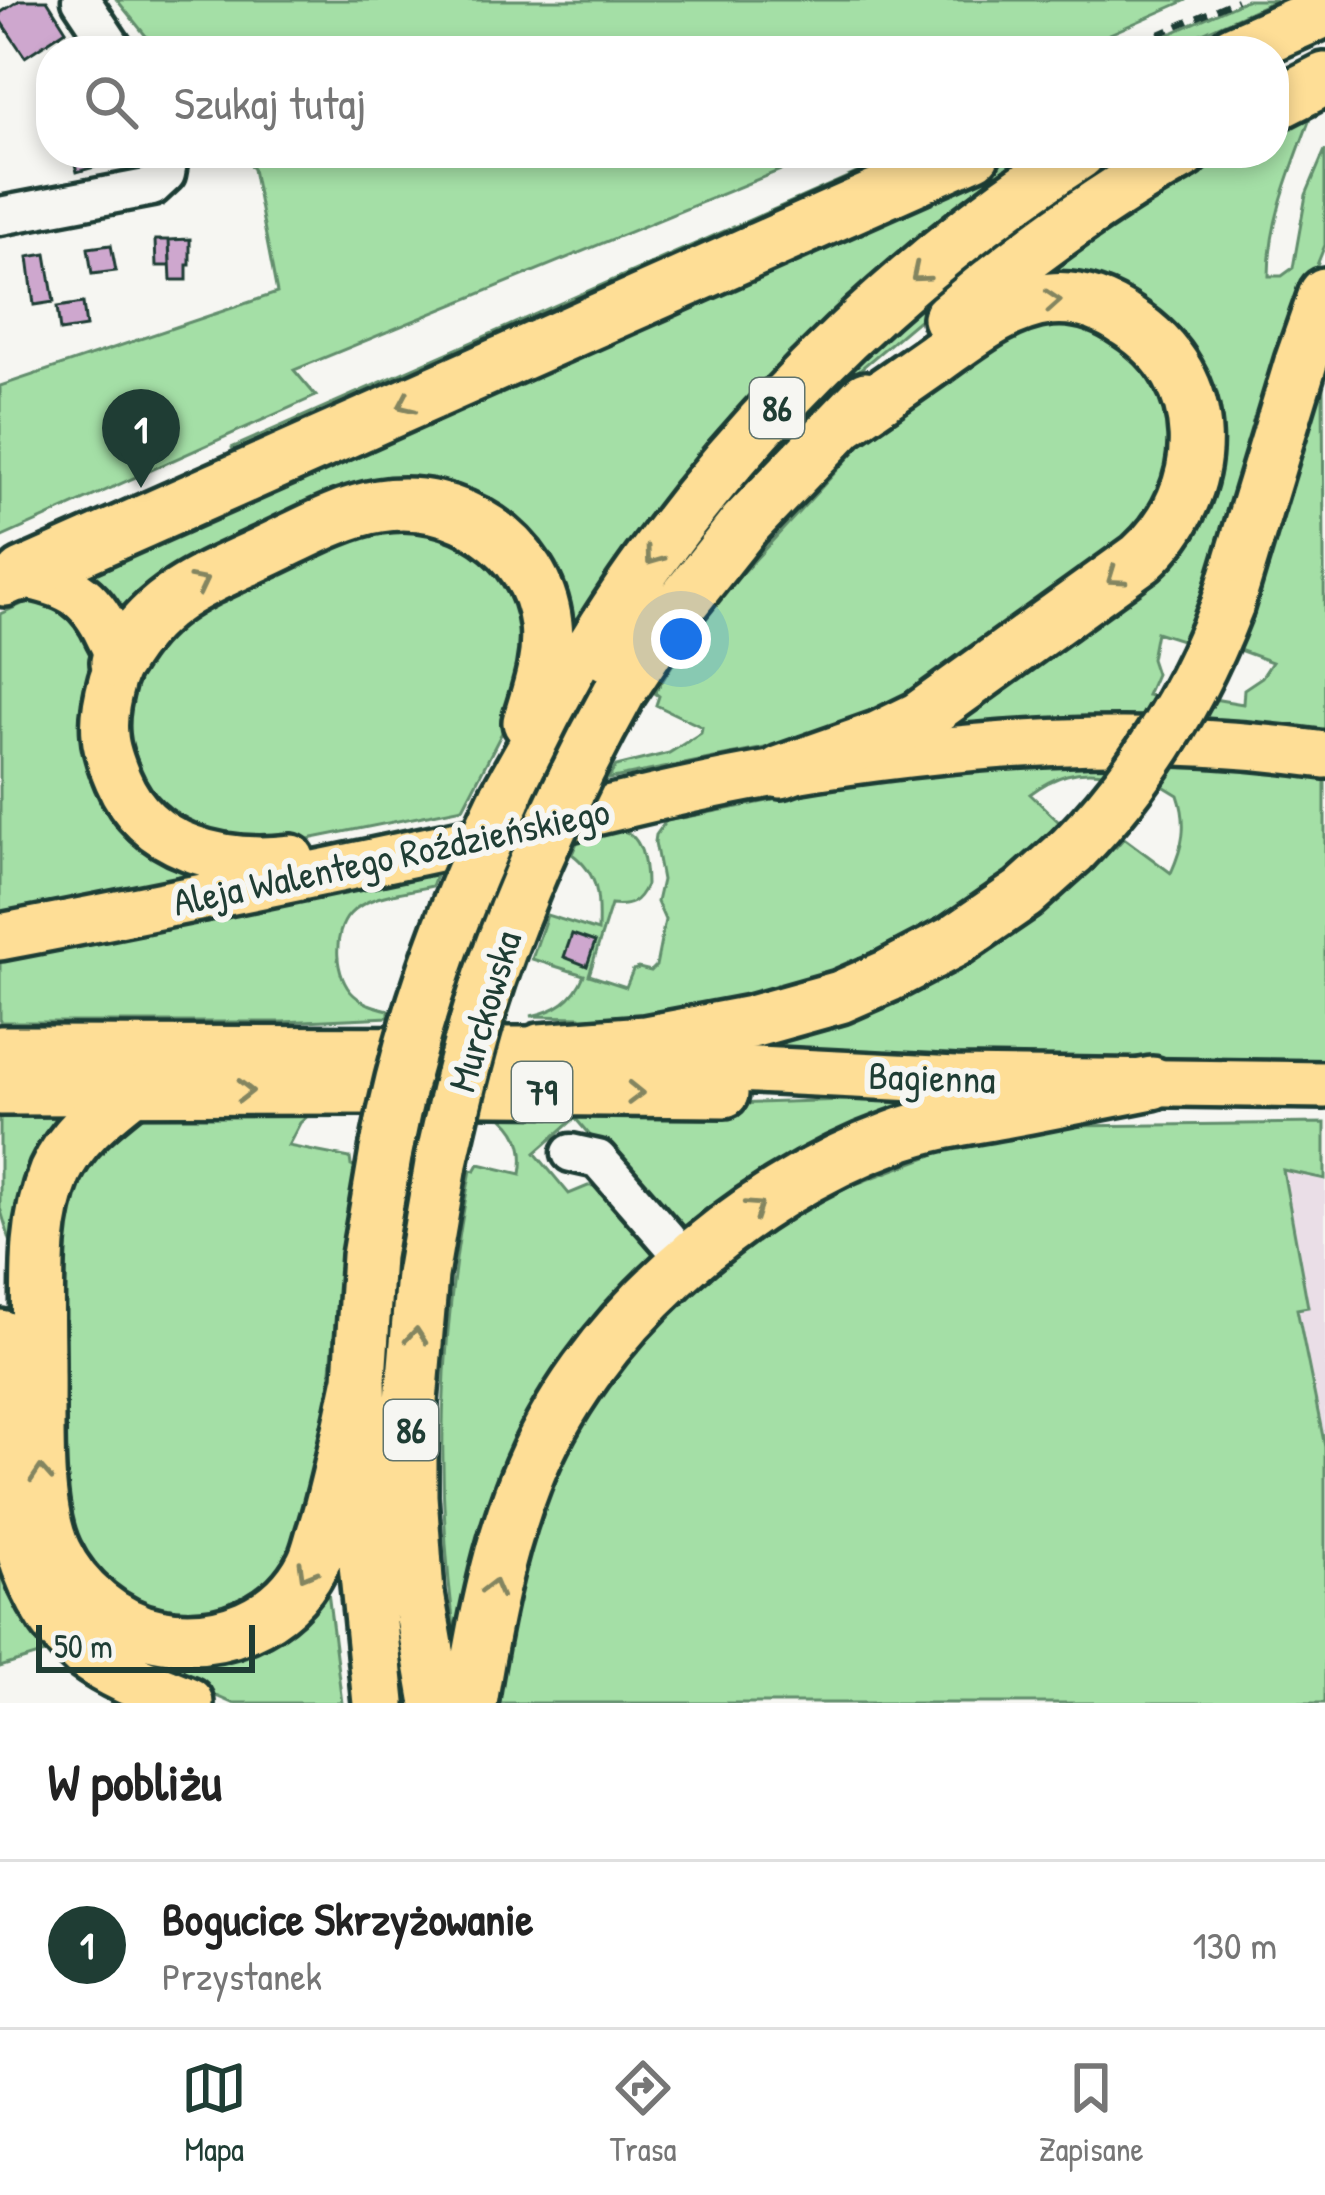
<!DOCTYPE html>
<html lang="pl">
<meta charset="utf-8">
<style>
:root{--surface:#fff;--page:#f6f6f6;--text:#222;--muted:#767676;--line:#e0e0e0;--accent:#1f3d34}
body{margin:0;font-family:"Patrick Hand",sans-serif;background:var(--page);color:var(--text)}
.scale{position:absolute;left:36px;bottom:30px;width:219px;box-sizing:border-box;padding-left:12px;border:6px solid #1f3d34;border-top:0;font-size:33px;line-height:42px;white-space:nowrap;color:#1f3d34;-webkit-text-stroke:9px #f6f6f2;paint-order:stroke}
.you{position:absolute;left:681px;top:639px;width:42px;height:42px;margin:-30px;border:9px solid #fff;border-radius:50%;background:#1a73e8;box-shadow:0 0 0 18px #1a73e833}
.badge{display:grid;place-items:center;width:78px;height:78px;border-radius:50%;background:var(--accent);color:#fff;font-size:39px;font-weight:700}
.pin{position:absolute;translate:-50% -99px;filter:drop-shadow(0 3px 6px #0008)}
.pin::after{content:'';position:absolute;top:63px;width:42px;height:36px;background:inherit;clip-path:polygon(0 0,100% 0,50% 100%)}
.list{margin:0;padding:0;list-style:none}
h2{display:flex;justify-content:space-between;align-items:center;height:156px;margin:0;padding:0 48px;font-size:51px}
h2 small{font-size:39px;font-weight:400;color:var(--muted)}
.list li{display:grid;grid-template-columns:78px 1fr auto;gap:36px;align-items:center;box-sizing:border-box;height:168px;padding:0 48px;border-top:3px solid var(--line)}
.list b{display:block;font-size:45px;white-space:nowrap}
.list p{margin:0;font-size:39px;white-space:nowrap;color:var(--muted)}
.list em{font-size:39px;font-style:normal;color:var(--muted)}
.icon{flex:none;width:66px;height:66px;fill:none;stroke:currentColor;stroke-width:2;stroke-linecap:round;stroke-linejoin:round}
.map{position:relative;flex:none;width:1325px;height:1703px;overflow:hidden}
.search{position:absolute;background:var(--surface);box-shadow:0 6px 18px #0003;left:36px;right:36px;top:36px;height:132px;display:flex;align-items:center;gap:30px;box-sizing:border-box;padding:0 42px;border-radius:48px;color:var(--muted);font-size:45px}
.sheet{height:324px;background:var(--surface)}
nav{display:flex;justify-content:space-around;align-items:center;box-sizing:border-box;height:168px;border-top:3px solid var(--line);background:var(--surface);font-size:33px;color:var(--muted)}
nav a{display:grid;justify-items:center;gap:6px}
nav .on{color:var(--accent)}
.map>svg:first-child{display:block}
</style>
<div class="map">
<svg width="1325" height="1703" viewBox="0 0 1325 1703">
<rect width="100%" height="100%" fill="#f6f6f2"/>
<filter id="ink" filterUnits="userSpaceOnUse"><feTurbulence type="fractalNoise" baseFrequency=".00833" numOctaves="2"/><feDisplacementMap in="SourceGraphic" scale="24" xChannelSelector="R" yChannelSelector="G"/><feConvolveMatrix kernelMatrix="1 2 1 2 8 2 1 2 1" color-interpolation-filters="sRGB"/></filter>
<g filter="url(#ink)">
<path fill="#eadee7" d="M 1283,1168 L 1325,1179 L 1325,1616 Z"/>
<path fill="#a4dfa6" stroke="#628e6d" stroke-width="3" d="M 117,0 L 1187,0 L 1071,51 L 158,51 Z
M 1246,0 L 1276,0 L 1162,51 L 1132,51 Z
M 1315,105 C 1295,161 1269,216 1269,276 L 1282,276 L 1293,268 L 1306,195 L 1325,150 L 1325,245 L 1302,302 L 1198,633 L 1189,629 L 1184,641 L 1156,632 L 1151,659 L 1156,674 L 1147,695 L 1159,697 L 1145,721 L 946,732 L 941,724 L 1131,588 L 1211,410 L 1036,279 L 1155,191 L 1222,153 L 1274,153 L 1274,125 Z
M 240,153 L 822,153 L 294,370 L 316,396 L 0,538 L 0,386 L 277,293 L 253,169 Z
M 902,153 L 930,153 L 258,449 L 231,448 Z
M 1018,153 L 1040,153 L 574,638 L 451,491 L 124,616 L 85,577 L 86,564 Z
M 1111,153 L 1147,153 L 978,270 L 827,397 L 756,470 L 649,592 L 843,363 L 1064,183 Z
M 1081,320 L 1155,370 L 1178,438 L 1152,521 L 948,680 L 840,733 L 608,779 L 616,766 L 669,753 L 701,733 L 702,727 L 656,705 L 659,696 L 655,693 L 687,641 L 728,589 L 877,427 L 992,330 Z
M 1323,375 L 1325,736 L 1199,722 L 1213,699 L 1243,704 L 1244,689 L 1262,677 L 1272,662 L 1231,647 Z
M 430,526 L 496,564 L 531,635 L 511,715 L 463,808 L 303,840 L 237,844 L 173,818 L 145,782 L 130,739 L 129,696 L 135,675 L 174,617 L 380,527 Z
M 36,598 L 63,603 L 96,641 L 92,691 L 197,874 L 196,878 L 0,919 L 0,614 Z
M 1119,758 L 1108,774 C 1078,768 1054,776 1030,794 L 1059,822 L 1051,831 L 1057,836 L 1037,853 L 895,952 L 729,1008 L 622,1019 L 581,1021 L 580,1017 L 531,1016 C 556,1011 574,1000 584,975 L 532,959 L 547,915 L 598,931 C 599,899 600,875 572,854 L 579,838 C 590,836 605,830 617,830 C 643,831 646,866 646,885 C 638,903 629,907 611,905 L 589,975 L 626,987 L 633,970 L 639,968 L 651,971 L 656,966 L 665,920 L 657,902 L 662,880 L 655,842 L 656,835 L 666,821 L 905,774 Z
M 1177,759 L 1325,774 L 1325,1066 L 683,1053 L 1106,841 L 1116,847 L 1124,838 L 1171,873 C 1183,846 1188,824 1178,795 L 1160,784 Z
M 439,868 L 432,886 C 408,892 368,894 350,914 C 332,933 334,977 354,995 C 364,1004 376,1007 389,1010 L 389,1017 L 282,1022 L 0,1022 L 0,956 Z
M 906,1098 L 931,1101 L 689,1233 L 669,1228 L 575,1118 L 535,1153 L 569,1194 L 588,1186 L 602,1185 L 662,1244 L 457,1650 C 434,1486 439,1332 471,1170 L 475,1171 L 479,1164 L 521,1174 C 526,1147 518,1128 495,1112 Z
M 0,1105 L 85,1107 C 78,1118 66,1130 57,1142 C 45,1160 37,1180 31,1200 C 18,1246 24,1307 24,1355 C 24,1455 9,1568 103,1631 C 129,1648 160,1656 190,1656 C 245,1655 289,1627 322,1585 L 327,1584 L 342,1703 L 232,1703 L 109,1649 L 78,1625 L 51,1595 L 31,1554 L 19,1505 L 14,1275 L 11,1243 L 0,1208 Z
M 151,1107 L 311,1113 L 300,1123 L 288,1146 L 350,1158 L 351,1166 L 357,1168 L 335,1325 L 319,1505 L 266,1596 L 197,1621 L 110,1594 L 63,1519 L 57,1225 L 88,1150 Z
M 1325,1123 L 1325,1179 L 1283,1170 L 1308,1307 L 1297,1309 L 1325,1447 L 1325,1703 L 487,1703 L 510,1577 L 578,1417 L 646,1328 L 772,1224 L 858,1183 L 951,1148 L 1067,1126 Z
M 0,1566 L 10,1588 L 55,1650 L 0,1667 Z"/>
<path fill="#cea7ce" stroke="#1f3d34" stroke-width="3" d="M 20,0 L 47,0 L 66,30 L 25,57 L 0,20 L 0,13 Z
M 72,153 L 129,153 L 130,157 L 77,172 Z
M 190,239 L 190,265 L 187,265 L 187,280 L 171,280 L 169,240 Z
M 155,240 L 169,240 L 170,266 L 156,266 Z
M 111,245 L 116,271 L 92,274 L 88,248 Z
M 46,254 L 54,302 L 34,305 L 28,257 Z
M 83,303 L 86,327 L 60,331 L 57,307 Z
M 572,934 L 595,942 L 587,966 L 564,957 Z"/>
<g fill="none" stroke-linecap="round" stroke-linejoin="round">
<g stroke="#1f3d34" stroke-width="45">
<path id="minor" d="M 81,0 L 115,51
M 0,216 L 152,187 L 166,174 L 170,153
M 571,1153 L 598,1159 L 686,1260"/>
</g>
<g stroke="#1f3d34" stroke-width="54">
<path id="major" d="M 5,583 L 23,575 C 67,583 90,594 109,636 C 113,643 118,654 117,662 C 117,669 114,674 112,680 C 107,698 103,717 105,735 C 106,751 112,766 118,780 C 147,849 223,866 291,858
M 0,937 C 163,906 327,872 490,837 C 586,815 685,788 782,772 C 963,742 1143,729 1325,755
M 0,1049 L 540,1050 L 737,1069 L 956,1080 L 1325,1085
M 0,1092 L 381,1091 L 725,1094"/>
</g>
<g stroke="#1f3d34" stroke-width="60">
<path id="highway" d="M 1234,51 L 1325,11
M 1274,105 L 1325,79
M 949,318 C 1021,257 1100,199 1183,153
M 23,575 L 974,153
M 1227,606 L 1301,362 L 1325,294
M 117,662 C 155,598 196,584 260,554 C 298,537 337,513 379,506 C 455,493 537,544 546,624 C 550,658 539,689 529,722
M 620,691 L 659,632 L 744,525 L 866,398
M 781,772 L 880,737 L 919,718 L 1141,558 C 1215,491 1216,378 1128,322 C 1105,306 1078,296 1050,299 C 1006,304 971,333 936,358 C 906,379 876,400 845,421
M 506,797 C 551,717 595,636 649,562 C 766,401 912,261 1079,153
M 540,1050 L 645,1042 L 751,1022 L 840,997 L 888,976 L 953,942 L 1023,894 L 1072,850
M 128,1092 C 99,1115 71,1137 55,1172 C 46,1194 41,1219 39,1243 C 36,1285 38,1328 38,1371 C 39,1422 33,1506 55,1552 C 74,1592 114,1626 158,1635 C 218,1647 283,1622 312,1565 C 318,1554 320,1541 324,1530 C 339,1481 349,1429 360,1379
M 0,1336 C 5,1450 0,1577 86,1654 C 116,1676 153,1689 187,1703
M 379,1703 L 364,1554 L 360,1379 L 368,1256 L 386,1151
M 437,1703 L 418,1594 L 411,1496 L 411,1401 L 422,1275 L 442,1158
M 471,1703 C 483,1629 497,1553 525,1482 C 584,1329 741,1192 894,1137 C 931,1123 970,1118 1009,1111 C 1057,1102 1105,1092 1152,1083"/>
</g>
<path stroke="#1f3d34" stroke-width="6" stroke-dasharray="12 9" stroke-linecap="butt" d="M 1120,51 L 1237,0"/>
<use href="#minor" stroke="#f6f6f2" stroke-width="36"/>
<use href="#major" stroke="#fede96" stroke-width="45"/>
<use href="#highway" stroke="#fede96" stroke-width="51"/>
<g stroke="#1f3d34" stroke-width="60" stroke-linecap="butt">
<path id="highway-bridge" d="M 1072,850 C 1140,781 1192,697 1227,606
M 386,1151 C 411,1023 450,914 506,797
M 442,1158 C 456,1097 470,1037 490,978 C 525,878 569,783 620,691"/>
</g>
<use href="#highway-bridge" stroke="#fede96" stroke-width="51"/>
</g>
<defs><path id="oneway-chevron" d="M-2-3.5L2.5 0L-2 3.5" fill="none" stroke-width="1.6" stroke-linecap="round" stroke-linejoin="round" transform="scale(3)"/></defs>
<g stroke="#838560">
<use href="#oneway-chevron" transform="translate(919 274) rotate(140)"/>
<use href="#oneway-chevron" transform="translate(1053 301) rotate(-4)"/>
<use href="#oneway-chevron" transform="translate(406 404) rotate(156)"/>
<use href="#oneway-chevron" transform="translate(653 557) rotate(126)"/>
<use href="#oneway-chevron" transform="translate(1115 577) rotate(145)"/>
<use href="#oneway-chevron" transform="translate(200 583) rotate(-27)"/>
<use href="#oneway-chevron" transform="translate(245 1091)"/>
<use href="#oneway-chevron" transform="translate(635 1093) rotate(1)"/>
<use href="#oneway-chevron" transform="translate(755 1208) rotate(-34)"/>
<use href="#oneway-chevron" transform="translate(416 1336) rotate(-85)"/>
<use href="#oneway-chevron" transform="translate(41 1474) rotate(-94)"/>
<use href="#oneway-chevron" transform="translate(306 1572) rotate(120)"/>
<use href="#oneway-chevron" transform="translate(493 1588) rotate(-75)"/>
</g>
</g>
<g text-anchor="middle" stroke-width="12" stroke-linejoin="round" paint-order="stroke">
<g fill="#f6f6f2" stroke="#60746d" stroke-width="3">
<rect x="750" y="378" width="54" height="60" rx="9"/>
<rect x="512" y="1062" width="60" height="60" rx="9"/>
<rect x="384" y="1400" width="54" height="60" rx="9"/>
</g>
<g font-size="36" font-weight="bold" fill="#1f3d34">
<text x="777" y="421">86</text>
<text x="542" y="1105">79</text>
<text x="411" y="1443">86</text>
</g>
<g font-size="39" fill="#1f3d34" stroke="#f6f6f2">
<text transform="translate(391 856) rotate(-12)" y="14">Aleja Walentego Roździeńskiego</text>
<text transform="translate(484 1011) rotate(-73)" y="14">Murckowska</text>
<text transform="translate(932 1077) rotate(2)" y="14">Bagienna</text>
</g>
</g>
</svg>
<div class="scale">50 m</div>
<div class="you"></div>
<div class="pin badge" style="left:141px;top:488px">1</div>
<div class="search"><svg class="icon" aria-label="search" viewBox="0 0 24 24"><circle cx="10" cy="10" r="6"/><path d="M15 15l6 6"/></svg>Szukaj tutaj</div>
</div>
<section class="sheet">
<h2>W pobliżu<small></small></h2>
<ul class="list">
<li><span class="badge">1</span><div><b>Bogucice Skrzyżowanie</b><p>Przystanek</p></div><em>130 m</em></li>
</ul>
</section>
<nav>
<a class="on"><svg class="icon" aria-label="map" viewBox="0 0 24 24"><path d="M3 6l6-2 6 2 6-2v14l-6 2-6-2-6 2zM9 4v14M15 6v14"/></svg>Mapa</a>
<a><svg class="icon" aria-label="directions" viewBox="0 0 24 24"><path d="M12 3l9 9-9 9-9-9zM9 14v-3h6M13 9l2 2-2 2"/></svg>Trasa</a>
<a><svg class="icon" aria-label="saved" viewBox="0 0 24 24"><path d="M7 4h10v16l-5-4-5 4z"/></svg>Zapisane</a>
</nav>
